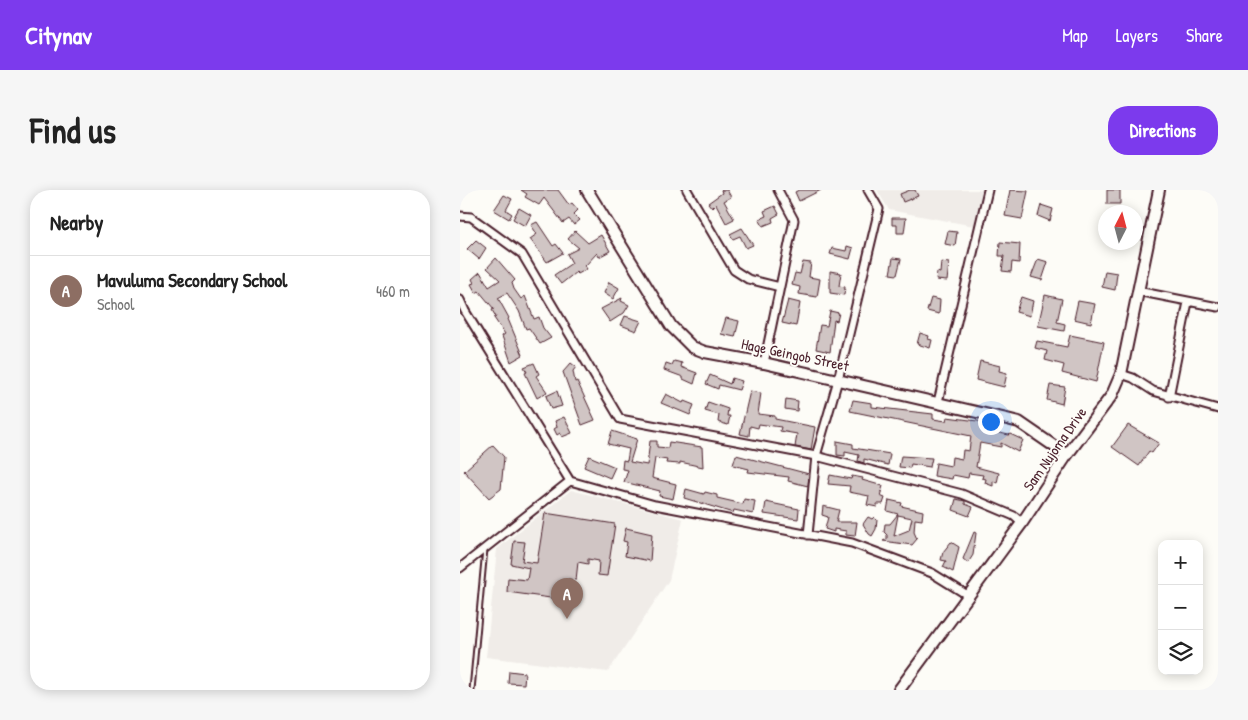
<!DOCTYPE html>
<meta charset="utf-8">
<style>
:root{--surface:#fff;--page:#f6f6f6;--text:#222;--muted:#767676;--line:#e0e0e0;--accent:#7c3aed}
body{margin:0;font-family:"Patrick Hand",sans-serif;background:var(--page);color:var(--text)}
.controls{position:absolute;right:15px;bottom:15px;display:grid;overflow:hidden;border-radius:10px;box-shadow:0 2px 12px #0003}
.controls button{width:45px;height:45px;display:grid;place-items:center;padding:0;border:0;border-bottom:1px solid var(--line);background:var(--surface);color:var(--text);font:25px sans-serif}
.compass{position:absolute;left:638px;top:15px;width:45px;height:45px;border-radius:50%;background:var(--surface);box-shadow:0 2px 12px #0003;rotate:6deg}
.you{position:absolute;left:530px;top:231px;width:18px;height:18px;margin:-12px;border:4px solid #fff;border-radius:50%;background:#1a73e8;box-shadow:0 0 0 8px #1a73e833}
.badge{display:grid;place-items:center;width:32px;height:32px;border-radius:50%;background:var(--accent);color:#fff;font-size:16px;font-weight:700}
.pin{position:absolute;translate:-50% -41px;filter:drop-shadow(0 1px 2px #0008)}
.pin::after{content:'';position:absolute;top:26px;width:18px;height:15px;background:inherit;clip-path:polygon(0 0,100% 0,50% 100%)}
.list{margin:0;padding:0;list-style:none}
h2{display:flex;justify-content:space-between;align-items:center;height:65px;margin:0;padding:0 20px;font-size:21px}
h2 small{font-size:16px;font-weight:400;color:var(--muted)}
.list li{display:grid;grid-template-columns:32px 1fr auto;gap:15px;align-items:center;box-sizing:border-box;height:70px;padding:0 20px;border-top:1px solid var(--line)}
.list b{display:block;font-size:19px;white-space:nowrap}
.list p{margin:0;font-size:16px;white-space:nowrap;color:var(--muted)}
.list em{font-size:16px;font-style:normal;color:var(--muted)}
.icon{flex:none;width:28px;height:28px;fill:none;stroke:currentColor;stroke-width:2;stroke-linecap:round;stroke-linejoin:round}
.map{position:relative;flex:none;width:758px;height:500px;overflow:hidden;border-radius:20px}
header{display:flex;align-items:center;gap:30px;box-sizing:border-box;height:70px;padding:0 25px;background:var(--accent);color:#fff}
header strong{font-size:24px}
nav{display:flex;gap:28px;margin-inline-start:auto;font-size:18px}
.intro{display:flex;align-items:center;justify-content:space-between;box-sizing:border-box;height:120px;padding:0 30px}
h1{margin:0;font-size:35px}
.button{padding:12px 22px;border-radius:20px;background:var(--accent);color:#fff;font-size:18px;font-weight:700}
main{display:flex;gap:30px;padding:0 30px}
aside{flex:1;background:var(--surface);border-radius:20px;box-shadow:0 2px 12px #0003}
.map>svg:first-child{display:block}
</style>
<header>
<strong>Citynav</strong>
<nav><a>Map</a><a>Layers</a><a>Share</a></nav>
</header>
<div class="intro"><h1>Find us</h1><a class="button">Directions</a></div>
<main>
<aside>
<h2>Nearby<small></small></h2>
<ul class="list">
<li><span class="badge" style="background:#8d6e63">A</span><div><b>Mavuluma Secondary School</b><p>School</p></div><em>460 m</em></li>
</ul>
</aside>
<div class="map">
<svg width="758" height="500" viewBox="0 0 758 500">
<rect width="100%" height="100%" fill="#fdfcf7"/>
<filter id="ink" filterUnits="userSpaceOnUse"><feTurbulence type="fractalNoise" baseFrequency=".02" numOctaves="2"/><feDisplacementMap in="SourceGraphic" scale="10" xChannelSelector="R" yChannelSelector="G"/><feConvolveMatrix kernelMatrix="1 2 1 2 8 2 1 2 1" color-interpolation-filters="sRGB"/></filter>
<g filter="url(#ink)">
<path fill="#f0ece8" d="M 417,0 L 522,0 L 514,36 L 429,20 Z
M 111,300 L 223,329 L 209,390 L 148,482 L 26,467 L 37,359 Z"/>
<path fill="#d0c5c4" stroke="#4a1f2b" fill-rule="evenodd" d="M 61,0 L 98,0 L 109,15 L 112,13 L 118,20 L 114,24 L 120,30 L 114,35 L 109,29 L 103,33 L 84,8 L 79,15 L 65,7 L 67,4 Z
M 261,0 L 267,0 L 271,7 L 264,11 L 274,29 L 266,33 L 256,14 L 252,18 L 248,13 L 262,3 Z
M 339,0 L 361,0 L 339,11 L 335,2 Z
M 450,0 L 455,0 L 458,6 L 443,12 L 440,4 Z
M 550,0 L 568,1 L 562,29 L 545,26 Z
M 647,0 L 660,0 L 660,14 L 647,14 Z
M 44,5 L 52,9 L 46,20 L 52,24 L 49,29 L 34,20 Z
M 581,15 L 593,19 L 590,31 L 578,26 Z
M 315,16 L 319,24 L 312,28 L 313,32 L 303,36 L 299,29 L 306,26 L 304,21 Z
M 59,18 L 71,25 L 65,36 L 53,29 Z
M 432,28 L 446,28 L 444,43 L 437,43 L 437,35 L 432,35 Z
M 77,32 L 93,56 L 96,54 L 103,63 L 87,72 L 70,49 L 77,44 L 71,35 Z
M 282,38 L 293,55 L 286,58 L 280,46 L 273,49 L 270,44 Z
M 115,41 L 128,53 L 141,45 L 150,61 L 139,67 L 137,63 L 125,76 L 127,79 L 118,84 L 116,82 L 101,94 L 94,85 L 112,73 L 107,64 L 119,58 L 108,49 Z
M 488,41 L 497,42 L 495,56 L 485,54 Z
M 16,50 L 26,58 L 19,69 L 7,59 Z
M 540,52 L 560,54 L 559,73 L 552,72 L 551,82 L 542,81 L 544,66 L 539,66 Z
M 387,56 L 393,58 L 390,69 L 370,64 L 372,58 L 386,61 Z
M 36,68 L 55,90 L 52,93 L 54,99 L 61,109 L 65,106 L 74,129 L 79,127 L 83,138 L 91,148 L 80,154 L 69,138 L 66,139 L 59,121 L 47,103 L 38,108 L 49,128 L 48,129 L 63,165 L 51,172 L 42,146 L 45,144 L 34,128 L 36,127 L 32,120 L 34,119 L 19,101 L 16,103 L 11,94 L 14,93 L 12,89 L 20,82 L 29,97 L 40,90 L 27,78 Z
M 433,68 L 441,69 L 437,85 L 430,84 Z
M 578,69 L 588,72 L 582,90 L 571,87 Z
M 343,72 L 351,73 L 349,87 L 360,89 L 357,107 L 339,104 L 340,97 L 332,95 L 335,83 L 340,84 Z
M 481,72 L 489,73 L 487,91 L 476,90 L 477,82 L 480,83 Z
M 370,81 L 381,83 L 379,96 L 385,97 L 384,105 L 370,103 Z
M 645,81 L 657,83 L 655,100 L 642,97 Z
M 149,92 L 159,98 L 153,109 L 144,103 Z
M 585,105 L 602,109 L 597,132 L 605,134 L 604,141 L 578,136 Z
M 561,107 L 573,111 L 570,126 L 556,122 Z
M 162,108 L 161,111 L 169,115 L 164,123 L 150,132 L 141,119 Z
M 471,108 L 480,110 L 479,124 L 467,121 Z
M 328,110 L 340,113 L 336,136 L 322,133 Z
M 618,111 L 635,114 L 631,133 L 614,129 Z
M 370,121 L 379,123 L 377,131 L 374,130 L 370,162 L 356,159 L 360,135 L 367,136 Z
M 165,126 L 181,131 L 176,141 L 161,135 Z
M 266,128 L 279,131 L 275,147 L 261,144 Z
M 460,143 L 469,146 L 468,149 L 472,150 L 470,158 L 457,154 Z
M 610,145 L 644,152 L 636,192 L 602,183 L 604,175 L 585,170 L 587,161 L 575,158 L 577,151 L 607,157 Z
M 214,171 L 222,173 L 221,177 L 237,183 L 234,194 L 223,189 L 223,187 L 204,180 L 206,173 L 212,175 Z
M 520,171 L 540,176 L 539,181 L 547,183 L 544,197 L 516,190 Z
M 74,173 L 79,184 L 76,186 L 87,202 L 77,208 L 65,183 L 67,182 L 64,177 Z
M 111,173 L 116,177 L 113,181 L 115,192 L 117,191 L 135,230 L 122,235 L 103,182 Z
M 250,185 L 270,194 L 272,188 L 282,191 L 279,200 L 259,195 L 258,199 L 246,194 Z
M 590,195 L 605,197 L 602,214 L 587,210 Z
M 97,201 L 102,216 L 91,219 L 86,206 Z
M 290,201 L 301,203 L 298,224 L 315,226 L 315,229 L 355,237 L 351,260 L 335,257 L 337,244 L 320,241 L 321,237 L 299,234 L 298,238 L 290,236 L 289,246 L 280,244 Z
M 206,204 L 223,213 L 224,211 L 234,215 L 230,225 L 201,213 Z
M 326,209 L 338,211 L 337,221 L 325,219 Z
M 393,210 L 412,213 L 412,217 L 473,224 L 473,229 L 486,231 L 487,227 L 525,232 L 525,240 L 549,245 L 550,244 L 563,250 L 558,262 L 541,253 L 541,257 L 520,253 L 516,277 L 539,283 L 537,293 L 533,291 L 533,296 L 525,293 L 526,289 L 522,288 L 523,285 L 509,283 L 508,288 L 493,285 L 492,289 L 474,286 L 476,273 L 491,276 L 492,267 L 502,269 L 503,260 L 509,261 L 511,246 L 390,221 Z
M 248,212 L 268,219 L 267,226 L 270,226 L 268,235 L 258,232 L 259,225 L 245,221 Z
M 104,227 L 112,243 L 102,247 L 100,243 L 97,245 L 94,239 L 97,237 L 95,231 Z
M 668,235 L 699,253 L 692,263 L 689,261 L 679,276 L 652,257 Z
M 152,241 L 177,249 L 170,272 L 187,275 L 190,251 L 197,251 L 197,257 L 208,258 L 209,252 L 242,257 L 243,277 L 220,272 L 220,274 L 206,273 L 207,270 L 195,268 L 192,288 L 216,294 L 213,309 L 199,306 L 200,301 L 164,292 L 168,280 L 162,279 L 163,270 L 167,271 L 169,259 L 148,254 Z
M 377,251 L 393,254 L 393,258 L 430,264 L 428,275 L 404,269 L 404,273 L 398,271 L 399,265 L 385,262 L 385,266 L 377,265 Z
M 33,255 L 44,267 L 41,299 L 29,308 L 4,281 Z
M 276,265 L 349,284 L 348,296 L 328,291 L 329,287 L 288,282 L 289,279 L 273,275 Z
M 129,266 L 155,277 L 150,288 L 124,277 Z
M 441,266 L 472,268 L 470,277 L 451,274 L 450,278 L 439,277 Z
M 370,285 L 391,289 L 392,286 L 403,288 L 402,290 L 423,296 L 420,306 L 425,308 L 423,314 L 417,314 L 417,317 L 407,315 L 409,306 L 389,302 L 390,296 L 368,294 Z
M 226,299 L 244,304 L 245,302 L 257,305 L 257,308 L 283,314 L 284,309 L 295,311 L 293,324 L 274,320 L 273,323 L 224,308 Z
M 496,309 L 505,311 L 505,314 L 513,317 L 509,326 L 493,320 Z
M 429,310 L 442,313 L 441,316 L 463,321 L 462,330 L 455,329 L 454,342 L 457,349 L 452,355 L 423,351 L 427,349 L 427,345 L 424,342 L 425,334 L 430,334 L 438,324 L 427,321 ZM 438,325 L 452,328 L 449,340 L 434,346 Z
M 306,312 L 339,319 L 338,329 L 304,324 Z
M 363,316 L 379,320 L 376,332 L 397,332 L 395,346 L 386,345 L 386,341 L 374,339 L 374,342 L 365,339 L 368,327 L 362,325 Z
M 85,323 L 155,334 L 147,386 L 138,385 L 139,371 L 128,369 L 128,374 L 118,372 L 116,390 L 108,389 L 105,410 L 47,402 L 48,388 L 67,390 L 69,378 L 51,374 L 54,351 L 65,352 L 62,371 L 77,373 Z
M 408,327 L 412,329 L 414,327 L 417,330 L 416,339 L 412,346 L 409,344 L 403,334 Z
M 166,338 L 192,344 L 190,371 L 165,366 L 167,352 L 163,351 Z
M 514,342 L 516,343 L 513,365 L 508,373 L 503,369 Z
M 491,352 L 499,357 L 493,382 L 483,377 L 486,371 L 481,370 L 483,362 Z
M 49,481 L 65,483 L 64,494 L 48,493 Z"/>
<g fill="none" stroke-linecap="round" stroke-linejoin="round">
<g stroke="#4a1f2b" stroke-width="7">
<path id="lane" d="M 12,500 L 25,359"/>
</g>
<g stroke="#4a1f2b" stroke-width="11">
<path id="street" d="M 227,0 L 274,80 L 288,89 L 320,97
M 0,26 L 11,27 L 62,64 L 160,229 L 356,266 L 502,304 L 554,326 L 562,333
M 677,101 L 758,117
M 0,110 L 5,121 L 110,291
M 304,173 L 334,30 L 318,0
M 661,184 L 673,188 L 693,201 L 758,219
M 709,207 L 728,112
M 478,212 L 528,0
M 348,345 L 356,266 L 378,190 L 419,19 L 408,0
M 0,378 L 110,291 L 195,315 L 392,353 L 472,383 L 509,406"/>
</g>
<g stroke="#4a1f2b" stroke-width="14">
<path id="secondary" d="M 127,0 L 211,136 L 232,157 L 245,162 L 304,173 L 547,229 L 559,232 L 607,265
M 439,500 L 562,333 L 607,265 L 652,205 L 661,184 L 699,0"/>
</g>
<use href="#lane" stroke="#fdfcf7" stroke-width="3"/>
<use href="#street" stroke="#fdfcf7" stroke-width="7"/>
<use href="#secondary" stroke="#fdfcf7" stroke-width="10"/>
</g>
</g>
<g text-anchor="middle" stroke-width="4" stroke-linejoin="round" paint-order="stroke">
<g font-size="15" fill="#4a1f2b" stroke="#fdfcf7">
<text transform="translate(335 165) rotate(12)" y="5">Hage Geingob Street</text>
<text transform="translate(595 259) rotate(-55)" y="5">Sam Nujoma Drive</text>
</g>
</g>
</svg>
<div class="controls">
<button>+</button>
<button>−</button>
<button><svg class="icon" aria-label="layers" viewBox="0 0 24 24"><path d="M12 4l9 5-9 5-9-5zM3 14l9 5 9-5"/></svg></button>
</div>
<svg class="compass" viewBox="-18 -18 36 36"><path d="M0-13l5 13h-10z" fill="#e53935"/><path d="M0 13l5-13h-10z" fill="#767676"/></svg>
<div class="you"></div>
<div class="pin badge" style="left:107px;top:429px;background:#8d6e63">A</div>
</div>
</main>
